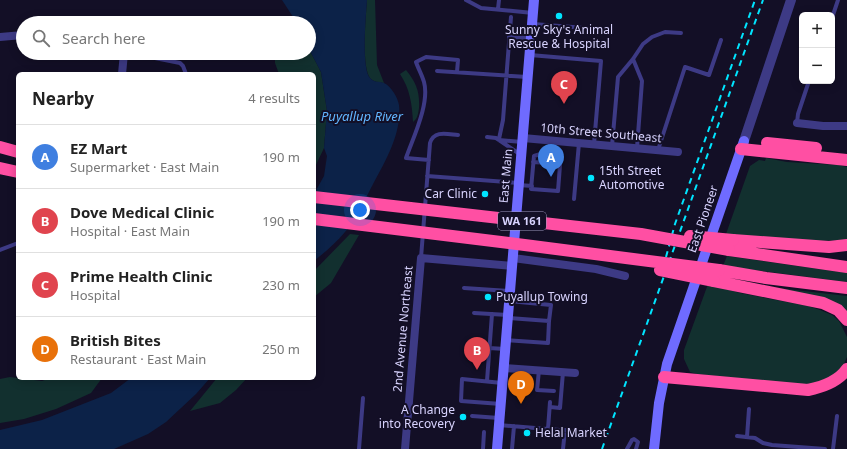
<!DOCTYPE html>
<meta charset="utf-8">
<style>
:root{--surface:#fff;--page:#f2f2f2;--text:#222;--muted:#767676;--line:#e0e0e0;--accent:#b45309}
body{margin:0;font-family:"Noto Sans",sans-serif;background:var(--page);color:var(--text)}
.controls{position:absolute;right:12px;top:12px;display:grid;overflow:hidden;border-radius:6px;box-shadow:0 2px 10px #0003}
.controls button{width:36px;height:36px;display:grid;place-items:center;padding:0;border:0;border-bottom:1px solid var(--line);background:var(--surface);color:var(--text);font:20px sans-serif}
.you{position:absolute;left:360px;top:210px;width:14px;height:14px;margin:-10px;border:3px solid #fff;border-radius:50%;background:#1a73e8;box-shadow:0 0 0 6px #1a73e833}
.badge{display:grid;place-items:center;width:26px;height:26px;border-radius:50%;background:var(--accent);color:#fff;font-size:13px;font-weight:700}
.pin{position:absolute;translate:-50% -33px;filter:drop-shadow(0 1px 2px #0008)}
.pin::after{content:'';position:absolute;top:21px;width:14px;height:12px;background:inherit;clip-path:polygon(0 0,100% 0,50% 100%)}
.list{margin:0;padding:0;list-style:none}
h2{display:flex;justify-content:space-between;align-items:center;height:52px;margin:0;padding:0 16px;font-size:17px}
h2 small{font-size:13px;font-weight:400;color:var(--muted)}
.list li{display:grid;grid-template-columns:26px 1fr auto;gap:12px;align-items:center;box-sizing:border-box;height:64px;padding:0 16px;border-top:1px solid var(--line)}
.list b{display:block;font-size:15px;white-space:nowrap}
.list p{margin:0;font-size:13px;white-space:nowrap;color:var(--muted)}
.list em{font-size:13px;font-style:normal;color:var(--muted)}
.icon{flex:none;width:22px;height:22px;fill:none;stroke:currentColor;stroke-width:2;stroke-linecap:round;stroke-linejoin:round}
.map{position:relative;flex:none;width:847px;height:449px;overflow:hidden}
.search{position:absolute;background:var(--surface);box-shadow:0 2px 10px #0003;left:16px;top:16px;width:300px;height:44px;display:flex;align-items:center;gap:10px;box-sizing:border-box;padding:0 14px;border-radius:22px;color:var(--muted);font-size:15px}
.panel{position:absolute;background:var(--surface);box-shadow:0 2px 10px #0003;left:16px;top:72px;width:300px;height:308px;border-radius:6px}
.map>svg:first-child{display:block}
</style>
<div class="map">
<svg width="847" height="449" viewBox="0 0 847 449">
<rect width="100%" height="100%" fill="#130f26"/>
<path fill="#12302f" d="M 367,0 L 375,0 L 377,65 L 384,83 C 379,82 373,82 370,78 C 361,66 366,15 367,0 Z
M 309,49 L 321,72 L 327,111 L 324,148 L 314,169 L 314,74 L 279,74 L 275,63 L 275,53 L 309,53 Z
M 406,70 C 416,82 420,92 419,108 C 418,114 418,118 413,122 C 412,104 410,89 400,74 Z
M 766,158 L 787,162 L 838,165 L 847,167 L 847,240 L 818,241 L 726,234 L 750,166 L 759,160 L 765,161 Z
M 350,234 L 359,235 L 331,283 L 314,297 L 314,271 Z
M 727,256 L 847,273 L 847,282 L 723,266 Z
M 708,284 L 740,293 L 808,306 L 820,310 L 832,315 L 839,321 L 847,337 L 847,357 L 843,366 L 828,380 L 805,385 L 697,374 L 690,372 L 684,359 L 684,350 Z
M 778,288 L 847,296 L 847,312 Z
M 10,377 L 42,381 L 50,378 L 102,378 L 91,393 L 56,409 L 24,419 L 0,423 L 0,379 Z
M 217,378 L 247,378 L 236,390 L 220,403 L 190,411 Z"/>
<path fill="#0c2248" d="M 282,0 L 367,0 C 366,15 361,68 370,78 C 374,83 379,81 384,83 C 391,86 398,98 399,105 C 402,135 384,163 371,188 C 363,203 357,219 345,232 C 336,243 325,252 314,261 L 314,194 L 324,176 L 327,156 L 324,148 L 327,111 L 321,72 L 309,49 L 309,23 L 297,23 Z
M 131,378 L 210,378 L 196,394 L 166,422 L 148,434 L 114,449 L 0,449 L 0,430 L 42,420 L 111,393 Z"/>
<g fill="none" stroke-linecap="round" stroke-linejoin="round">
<path stroke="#3d3a85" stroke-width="4" d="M 466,0 L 481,8 L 533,13
M 498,9 L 499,0
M 832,18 L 838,0
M 533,24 L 599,29
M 509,37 L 531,38
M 141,53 L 150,57 L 180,63 L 183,66 L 186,74
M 171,53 L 195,55 L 201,53
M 530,55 L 601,61 L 594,144
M 633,59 L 642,81 L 637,148
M 437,71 L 527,77
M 797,123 L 798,114 L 809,81
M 487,137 L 496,138 L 521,155
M 499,139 L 503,120 L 511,17
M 499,140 L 522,142
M 612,146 L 618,77 L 633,59 L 643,44 L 652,37 L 665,32 L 681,33
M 658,150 L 685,67 L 709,75 L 721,40
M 550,151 L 561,152 L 558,191 L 531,189 L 534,156 L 550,151 L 550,141
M 429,160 L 406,158 C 413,138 430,103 424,82 C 422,75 418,68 416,62 L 426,57 L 458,60 L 457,72
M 533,162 L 560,164
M 427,176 L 519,183
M 519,185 L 532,186
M 574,199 L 579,143
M 0,250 L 18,243
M 421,258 L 430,143 C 434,130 447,134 458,135
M 464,288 L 509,291
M 474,313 L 508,315
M 509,318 L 549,321 L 551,305 L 509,301
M 506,340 L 548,343 L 549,321
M 489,348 L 505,349
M 539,370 L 537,390 L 554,391
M 487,381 L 492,314
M 501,404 L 461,401 L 462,379 L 502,383
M 550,407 L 560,408 L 563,372
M 472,416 L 499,418
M 499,425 L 572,431
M 548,429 L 550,402
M 737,436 L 755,438 L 763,443 L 772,445 L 825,449
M 747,437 L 749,409
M 359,449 L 363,398
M 483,449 L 484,432
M 512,449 L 514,426
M 563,449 L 565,430
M 627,449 L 632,440 L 634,439 L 638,442 L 636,449
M 833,449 L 837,416"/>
<path stroke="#3d3a85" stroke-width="8" d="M 0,37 L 23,35
M 122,74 L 124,53
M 797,123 L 823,126 L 847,126
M 523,138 L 678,152
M 513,258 L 596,269 L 625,276
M 504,368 L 575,373
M 405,449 L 421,258 L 512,266"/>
<path stroke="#3d3a85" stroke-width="10" d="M 744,141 L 791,0"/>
<path stroke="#6f6bff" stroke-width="10" d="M 497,449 L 534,0
M 654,449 L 659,403 L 667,364 L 744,141"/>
<path stroke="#ff4fa3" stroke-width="12" d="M 767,143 L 816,148
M 0,147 L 18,152
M 741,149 L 847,160
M 0,168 L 18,172
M 733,240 L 829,247 L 847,245
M 729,250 L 847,267
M 719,270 L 766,278 L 847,288
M 714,281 L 823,303 L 838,310 L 847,320
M 664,377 L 808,390 C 823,387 838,382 847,369"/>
<path stroke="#00e5ff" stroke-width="2" stroke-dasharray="6 5" stroke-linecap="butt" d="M 666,257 L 675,224 L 755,0
M 602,449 L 763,0"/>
<path stroke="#ff4fa3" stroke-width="12" d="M 314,197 L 641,234 L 729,250
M 314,219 L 509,243 L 719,270
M 690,236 L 733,240
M 660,270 L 714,281"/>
</g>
<g fill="#00e5ff" stroke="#130f26" stroke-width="1.5">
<circle cx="559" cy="16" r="4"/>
<circle cx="591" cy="178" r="4"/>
<circle cx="485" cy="194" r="4"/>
<circle cx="488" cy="297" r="4"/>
<circle cx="463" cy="417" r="4"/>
<circle cx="527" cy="433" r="4"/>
</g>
<g text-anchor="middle" stroke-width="4" stroke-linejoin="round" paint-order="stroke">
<rect fill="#130f26" stroke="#9e99be" stroke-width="1" x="498" y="212" width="48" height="18" rx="3"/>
<g font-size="11" font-weight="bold" fill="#d9d4ff">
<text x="522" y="225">WA 161</text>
</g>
<g font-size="12" fill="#d9d4ff" stroke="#130f26" text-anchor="start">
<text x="559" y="34" text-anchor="middle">Sunny Sky's Animal<tspan x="559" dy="14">Rescue &amp; Hospital</tspan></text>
<text x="599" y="175">15th Street<tspan x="599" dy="14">Automotive</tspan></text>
<text x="477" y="198" text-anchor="end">Car Clinic</text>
<text x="496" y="301">Puyallup Towing</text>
<text x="455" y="414" text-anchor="end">A Change<tspan x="455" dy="14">into Recovery</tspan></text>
<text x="535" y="437">Helal Market</text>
</g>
<g font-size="12" fill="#d9d4ff" stroke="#130f26">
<text transform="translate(601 133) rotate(5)" y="4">10th Street Southeast</text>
<text transform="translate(506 176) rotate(-85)" y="4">East Main</text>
<text transform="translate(703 219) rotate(-71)" y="4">East Pioneer</text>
<text transform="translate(403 329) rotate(-85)" y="4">2nd Avenue Northeast</text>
</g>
<g font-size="13" font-style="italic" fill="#62b6ff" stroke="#130f26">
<text x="362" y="121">Puyallup River</text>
</g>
</g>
</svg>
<div class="controls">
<button>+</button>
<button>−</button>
</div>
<div class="you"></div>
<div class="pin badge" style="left:551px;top:177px;background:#3f7fe0">A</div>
<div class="pin badge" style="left:477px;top:370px;background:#e0444e">B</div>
<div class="pin badge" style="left:564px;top:104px;background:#e0444e">C</div>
<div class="pin badge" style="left:521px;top:404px;background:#e8710a">D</div>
<div class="search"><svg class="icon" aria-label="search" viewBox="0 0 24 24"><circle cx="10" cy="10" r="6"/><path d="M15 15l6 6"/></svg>Search here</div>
<section class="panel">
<h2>Nearby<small>4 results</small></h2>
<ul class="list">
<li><span class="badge" style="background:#3f7fe0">A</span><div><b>EZ Mart</b><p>Supermarket · East Main</p></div><em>190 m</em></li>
<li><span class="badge" style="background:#e0444e">B</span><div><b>Dove Medical Clinic</b><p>Hospital · East Main</p></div><em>190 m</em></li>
<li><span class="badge" style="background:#e0444e">C</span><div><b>Prime Health Clinic</b><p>Hospital</p></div><em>230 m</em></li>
<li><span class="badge" style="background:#e8710a">D</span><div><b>British Bites</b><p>Restaurant · East Main</p></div><em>250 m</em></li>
</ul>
</section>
</div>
